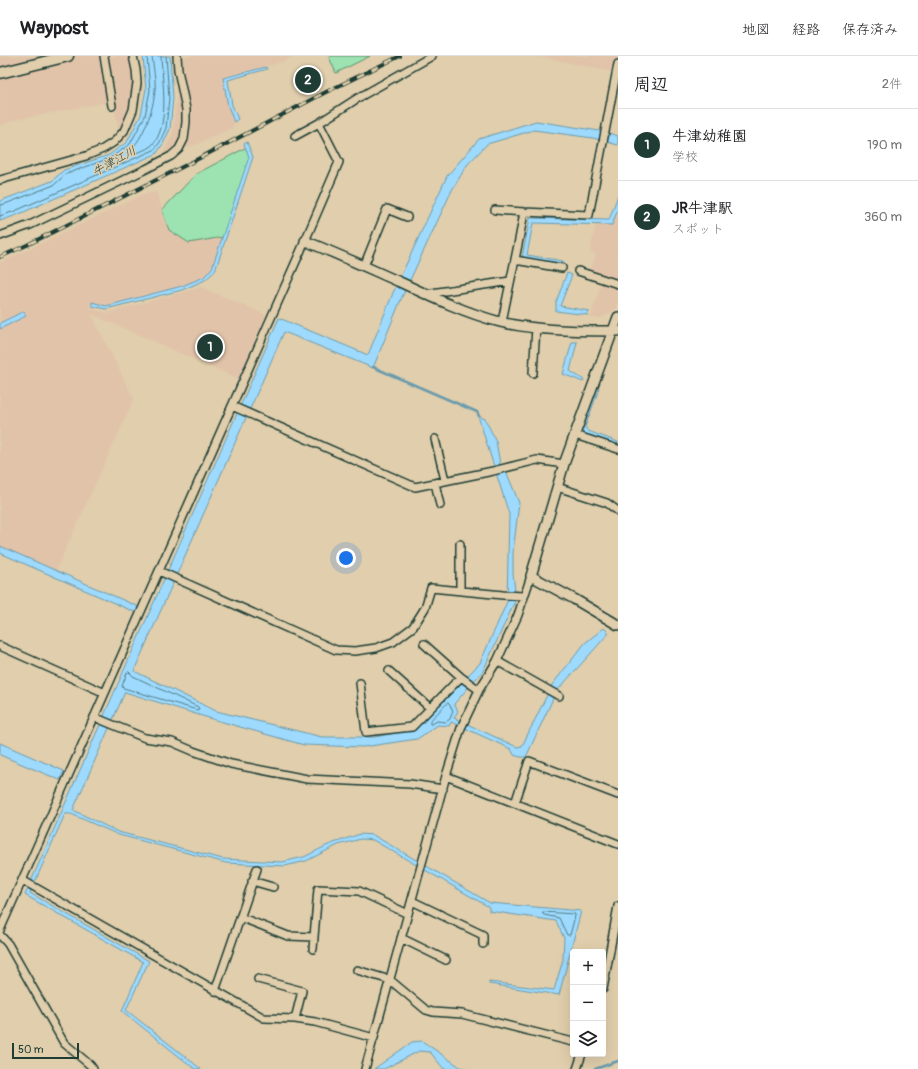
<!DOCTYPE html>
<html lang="ja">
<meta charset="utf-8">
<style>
:root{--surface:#fff;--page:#f2f2f2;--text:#202124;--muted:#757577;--line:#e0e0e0;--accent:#1f3d34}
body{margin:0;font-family:Pangolin,"Klee One",sans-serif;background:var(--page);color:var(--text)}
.controls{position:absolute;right:12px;bottom:12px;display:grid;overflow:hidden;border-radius:4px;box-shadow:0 4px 16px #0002}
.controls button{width:36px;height:36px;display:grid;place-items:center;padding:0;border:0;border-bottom:1px solid var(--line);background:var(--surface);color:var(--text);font:20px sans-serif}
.scale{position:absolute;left:12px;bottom:10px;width:67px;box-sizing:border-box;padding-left:4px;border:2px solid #1f3d34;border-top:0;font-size:11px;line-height:14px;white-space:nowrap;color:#1f3d34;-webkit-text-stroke:3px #e0ceac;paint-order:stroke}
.you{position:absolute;left:346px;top:502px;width:14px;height:14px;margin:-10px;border:3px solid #fff;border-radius:50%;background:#1a73e8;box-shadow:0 0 0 6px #1a73e833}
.badge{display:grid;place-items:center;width:26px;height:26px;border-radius:50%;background:var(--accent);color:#fff;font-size:13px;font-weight:700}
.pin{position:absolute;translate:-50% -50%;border:2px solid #fff;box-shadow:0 1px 4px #0006}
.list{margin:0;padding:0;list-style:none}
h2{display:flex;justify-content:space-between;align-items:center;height:52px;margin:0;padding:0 16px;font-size:17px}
h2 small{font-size:13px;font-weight:400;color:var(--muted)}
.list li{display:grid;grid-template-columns:26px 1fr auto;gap:12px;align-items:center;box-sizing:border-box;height:72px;padding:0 16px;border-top:1px solid var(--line)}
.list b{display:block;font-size:15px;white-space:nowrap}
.list p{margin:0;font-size:13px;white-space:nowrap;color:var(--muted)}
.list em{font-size:13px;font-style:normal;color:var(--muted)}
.icon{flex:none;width:22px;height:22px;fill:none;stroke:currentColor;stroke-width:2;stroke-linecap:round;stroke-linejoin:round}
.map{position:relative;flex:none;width:618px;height:1013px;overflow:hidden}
header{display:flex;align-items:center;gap:24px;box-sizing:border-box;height:56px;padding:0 20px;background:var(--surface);border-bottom:1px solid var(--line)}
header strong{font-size:19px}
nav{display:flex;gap:22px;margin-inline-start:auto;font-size:14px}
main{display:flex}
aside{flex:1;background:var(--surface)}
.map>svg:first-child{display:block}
</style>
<header>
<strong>Waypost</strong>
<nav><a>地図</a><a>経路</a><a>保存済み</a></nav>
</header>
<main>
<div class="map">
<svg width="618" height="1013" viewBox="0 0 618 1013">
<rect width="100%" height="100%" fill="#e0ceac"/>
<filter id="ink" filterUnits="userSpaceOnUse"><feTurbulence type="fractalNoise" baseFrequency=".025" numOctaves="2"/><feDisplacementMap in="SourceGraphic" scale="8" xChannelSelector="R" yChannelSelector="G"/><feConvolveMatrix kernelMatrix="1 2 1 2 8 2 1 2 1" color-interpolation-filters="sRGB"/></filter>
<g filter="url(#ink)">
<path fill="#e1c3a9" d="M 0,0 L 138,0 L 143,31 L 137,57 L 126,81 L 121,86 L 113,45 L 14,64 L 0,70 Z
M 174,0 L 294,0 L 285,5 L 224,22 L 228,50 L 234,66 L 233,71 L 198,88 L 163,98 L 173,77 L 177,39 Z
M 537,0 L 618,0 L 618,26 L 613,16 Z
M 156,136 L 169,174 L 223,181 L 214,213 L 205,222 L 182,233 L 106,252 L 92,248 L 90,252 L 107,257 L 201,231 L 266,259 L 239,323 L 91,258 L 134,343 L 56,514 L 53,516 L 0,493 L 0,207 L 144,138 Z
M 618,146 L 618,246 L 615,253 L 602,262 L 590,262 L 603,223 L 589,218 L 596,199 L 590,196 L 596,167 L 611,166 Z"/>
<path fill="#9ce3b1" stroke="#5e9072" d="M 330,0 L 370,0 L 336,17 L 329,1 Z
M 247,91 L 251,100 L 223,181 L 189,187 L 169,174 L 162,154 L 196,118 Z"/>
<path fill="#9ddafe" stroke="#6b9bad" d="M 143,0 L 170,0 L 173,42 L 170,73 L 163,88 L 156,98 L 17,159 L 0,165 L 0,145 L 52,125 L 64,114 L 109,99 L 127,86 L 141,59 L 146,33 Z
M 266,11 L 267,13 L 228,24 L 232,49 L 238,63 L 234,66 L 228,50 L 223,22 Z
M 536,65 L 606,76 L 618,80 L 618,89 L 593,82 L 534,74 L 487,88 L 467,109 L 452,134 L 402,241 L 373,312 L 284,276 L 134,615 L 216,655 L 322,681 L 375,681 L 416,673 L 480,607 L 507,546 L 509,458 L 479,363 L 479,360 L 485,363 L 496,385 L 500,408 L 506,415 L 519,447 L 513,496 L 513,518 L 516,543 L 483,615 L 454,648 L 458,655 L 454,662 L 517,691 L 522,690 L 552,629 L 585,587 L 604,572 L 609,577 L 556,636 L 526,701 L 520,701 L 514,699 L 511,693 L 451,666 L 449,670 L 438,669 L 417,683 L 363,691 L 304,689 L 212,663 L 125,636 L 73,754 L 118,776 L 223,803 L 282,806 L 304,801 L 328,789 L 360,778 L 373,779 L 490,847 L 581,855 L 559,939 L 489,928 L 489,926 L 554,934 L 563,904 L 564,882 L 556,865 L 489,855 L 489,851 L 373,784 L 361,783 L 338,789 L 306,805 L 285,810 L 226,807 L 119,779 L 71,758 L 65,758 L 30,837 L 149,905 L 126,954 L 201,1013 L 195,1013 L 122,955 L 143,906 L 25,839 L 279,262 L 368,299 L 393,237 L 447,120 L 479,83 Z
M 247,86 L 253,101 L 215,215 L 205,224 L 182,234 L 106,253 L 92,250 L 92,246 L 106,250 L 182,230 L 204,221 L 212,212 L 249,101 L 244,88 Z
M 618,139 L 618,153 L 612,169 L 533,167 L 527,199 L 563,205 L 565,207 L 562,210 L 522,202 L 530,162 L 609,164 Z
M 567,217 L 572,219 L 560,250 L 589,255 L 588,259 L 556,255 L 556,246 Z
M 24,255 L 26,260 L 0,273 L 0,267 Z
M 572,286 L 577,286 L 570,315 L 584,324 L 583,326 L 563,318 Z
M 596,331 L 599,333 L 585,371 L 588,375 L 618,386 L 618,389 L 583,378 L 581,373 Z
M 0,490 L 139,551 L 137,557 L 0,497 Z
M 0,687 L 64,715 L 60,724 L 0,699 Z
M 422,985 L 460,1011 L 468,1013 L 444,1013 L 430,996 L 419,995 L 384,1013 L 374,1013 L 412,986 Z"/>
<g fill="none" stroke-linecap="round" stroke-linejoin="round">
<path stroke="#517c85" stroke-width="1" d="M 152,0 C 153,11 156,23 155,34 C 154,52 143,84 129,95 L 129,97 L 131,98 C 137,97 146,94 151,90 C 171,72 162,23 161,0
M 0,149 L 5,148 L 54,129 L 66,118 L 110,102 L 130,88 L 145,60 L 150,34 L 147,0
M 0,160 L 15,155 L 154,94 L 160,86 L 166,72 L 169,42 L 166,0
M 129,616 L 133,620 L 198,651 L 199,653 L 197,654 L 127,633 L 123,632 L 122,630 L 127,617 Z
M 448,647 L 449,648 L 453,655 L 450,663 L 446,666 L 437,665 L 432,668 L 430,668 L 430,665 Z
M 543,856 L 575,858 L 575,860 L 570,879 L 567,879 L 559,862 L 544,859 L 543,858 Z"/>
<path stroke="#6b9bad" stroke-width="2.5" d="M 373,311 L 477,356 L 479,360
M 595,1013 L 618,1005"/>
<g stroke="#1f3d34" stroke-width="10">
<path id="minor" d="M 104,0 L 112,50
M 295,80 L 319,67 L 358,42 L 432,0
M 0,124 L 86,100 L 103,93 L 114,86 L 124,75 L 133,54 L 137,27 L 136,14 L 133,0
M 495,154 L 524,156
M 0,180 L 30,169 L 146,113 L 171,100 L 179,93 L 184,83 L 186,66 L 186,53 L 178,14 L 177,0
M 515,204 L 562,212
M 364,210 L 387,153 L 407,161
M 578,215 L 618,228
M 425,238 L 510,225
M 502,266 C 509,230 518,193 524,156 L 589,159 L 618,8
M 533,317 L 536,272
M 232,350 L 415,431 L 493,415 L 537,404 L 564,408
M 575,379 L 618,393
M 435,383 L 445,424
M 435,427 L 440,449
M 557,431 L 607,447 L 618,455
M 460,488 L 460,534
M 159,515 L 336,594 L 355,595 L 376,592 L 393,586 L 413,571 L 425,552 L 431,532 L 503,539 L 524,540
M 424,588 L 461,621 L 479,634
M 0,590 L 105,637
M 497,605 L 559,640
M 389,615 L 430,652
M 360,627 L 366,676 L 412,671 L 461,621
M 94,661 L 145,682 L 172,686 L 193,695 L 231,708 L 307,723 L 410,728 L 443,733
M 446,720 L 618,788
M 515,747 L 529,705 L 618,739
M 22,824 L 264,962 L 295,963 L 315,966 L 374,982
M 252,825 L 273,831
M 412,845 L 483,879 L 483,888
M 240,861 L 288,880 L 314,881
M 0,874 L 305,185 L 339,106 L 319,67
M 0,879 L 8,888 L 64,987 L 90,1009 L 93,1013
M 401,882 L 446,904
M 313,893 L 318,833 L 359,835 L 408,858
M 357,914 L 390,924 L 426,954 L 433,956 L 462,958 L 573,986
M 258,923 L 302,935 L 295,963
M 603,933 L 618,850
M 215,935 L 257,813
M 365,1013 L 446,720 L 461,672 L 479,634 L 497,605 L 518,559 L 531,520
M 577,1013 L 582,998"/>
</g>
<g stroke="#1f3d34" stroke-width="12">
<path id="tertiary" d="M 305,185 C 338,198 370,213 402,227 C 434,242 466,257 500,266 C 537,275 581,275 618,275
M 618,261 L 564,408 L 531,520 L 574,543 L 618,569"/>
</g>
<g stroke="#1f3d34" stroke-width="13">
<path id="secondary" d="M 0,17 L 68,0"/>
</g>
<use href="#minor" stroke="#e0ceac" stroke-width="7"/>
<use href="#tertiary" stroke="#e0ceac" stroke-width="9"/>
<use href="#secondary" stroke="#e0ceac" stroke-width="10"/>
<g stroke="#1f3d34" stroke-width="4">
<path id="rail" d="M 0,201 L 27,189 L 192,106 L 326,36 L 400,0"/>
</g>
<use href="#rail" stroke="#e0ceac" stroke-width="2.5" stroke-dasharray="8" stroke-linecap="butt"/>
</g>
</g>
<g text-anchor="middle" stroke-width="3" stroke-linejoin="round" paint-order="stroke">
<g font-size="12" font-style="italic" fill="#25453e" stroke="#e0ceac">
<text transform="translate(114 105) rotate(-29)" y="4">牛津江川</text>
</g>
</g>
</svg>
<div class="controls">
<button>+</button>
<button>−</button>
<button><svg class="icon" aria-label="layers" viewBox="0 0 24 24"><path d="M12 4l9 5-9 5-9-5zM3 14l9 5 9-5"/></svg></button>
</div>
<div class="scale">50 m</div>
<div class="you"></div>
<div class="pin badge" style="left:210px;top:291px">1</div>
<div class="pin badge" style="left:308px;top:24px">2</div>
</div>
<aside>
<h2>周辺<small>2件</small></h2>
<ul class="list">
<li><span class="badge">1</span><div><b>牛津幼稚園</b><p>学校</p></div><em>190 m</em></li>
<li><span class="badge">2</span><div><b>JR牛津駅</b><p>スポット</p></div><em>360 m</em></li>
</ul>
</aside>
</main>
